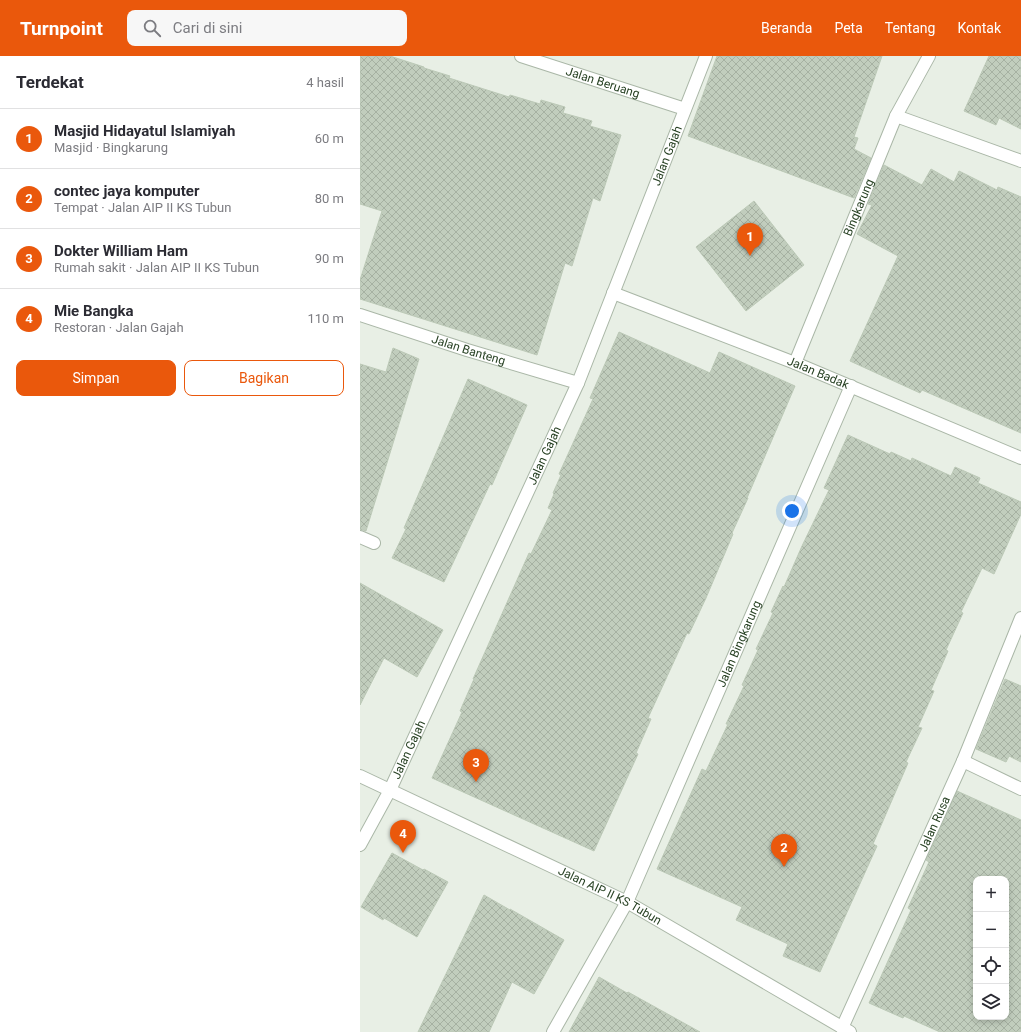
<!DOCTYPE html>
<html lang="id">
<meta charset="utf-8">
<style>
:root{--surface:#fff;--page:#f7f7f7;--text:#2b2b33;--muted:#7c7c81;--line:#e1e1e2;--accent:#ea580c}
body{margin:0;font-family:Roboto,sans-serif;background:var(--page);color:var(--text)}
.controls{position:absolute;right:12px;bottom:12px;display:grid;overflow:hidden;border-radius:8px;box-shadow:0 2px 6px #0003}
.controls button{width:36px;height:36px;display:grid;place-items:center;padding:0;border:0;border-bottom:1px solid var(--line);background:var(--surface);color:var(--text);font:20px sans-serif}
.you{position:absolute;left:432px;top:455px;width:14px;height:14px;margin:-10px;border:3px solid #fff;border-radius:50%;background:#1a73e8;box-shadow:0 0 0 6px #1a73e833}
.badge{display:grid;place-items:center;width:26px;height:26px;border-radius:50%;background:var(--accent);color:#fff;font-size:13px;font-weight:700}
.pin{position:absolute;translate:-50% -33px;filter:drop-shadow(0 1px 2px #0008)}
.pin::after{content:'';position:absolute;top:21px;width:14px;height:12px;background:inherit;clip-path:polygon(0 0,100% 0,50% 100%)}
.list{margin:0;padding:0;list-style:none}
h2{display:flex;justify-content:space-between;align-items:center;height:52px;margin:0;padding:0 16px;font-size:17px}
h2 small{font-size:13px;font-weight:400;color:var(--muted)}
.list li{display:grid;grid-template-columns:26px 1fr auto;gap:12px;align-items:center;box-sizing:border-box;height:60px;padding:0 16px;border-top:1px solid var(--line)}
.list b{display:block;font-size:15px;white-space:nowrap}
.list p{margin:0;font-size:13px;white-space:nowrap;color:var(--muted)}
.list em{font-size:13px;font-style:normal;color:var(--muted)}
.actions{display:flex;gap:8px;padding:12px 16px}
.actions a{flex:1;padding:9px 0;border:1px solid var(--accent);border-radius:8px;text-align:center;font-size:14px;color:var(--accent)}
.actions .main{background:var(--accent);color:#fff}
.icon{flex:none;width:22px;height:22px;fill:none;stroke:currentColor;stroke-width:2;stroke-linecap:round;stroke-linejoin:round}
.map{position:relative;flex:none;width:661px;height:976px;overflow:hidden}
header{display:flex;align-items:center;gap:24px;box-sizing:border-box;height:56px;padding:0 20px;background:var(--accent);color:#fff}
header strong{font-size:19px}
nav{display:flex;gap:22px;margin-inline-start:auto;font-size:14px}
.search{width:280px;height:36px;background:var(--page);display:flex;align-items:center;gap:10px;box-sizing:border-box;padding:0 14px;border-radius:8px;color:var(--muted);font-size:15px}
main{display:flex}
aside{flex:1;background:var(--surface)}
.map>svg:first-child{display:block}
</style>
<header>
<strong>Turnpoint</strong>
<div class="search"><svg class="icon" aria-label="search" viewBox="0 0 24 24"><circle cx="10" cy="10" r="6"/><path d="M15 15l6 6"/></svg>Cari di sini</div>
<nav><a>Beranda</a><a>Peta</a><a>Tentang</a><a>Kontak</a></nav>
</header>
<main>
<aside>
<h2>Terdekat<small>4 hasil</small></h2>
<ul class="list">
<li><span class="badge">1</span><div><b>Masjid Hidayatul Islamiyah</b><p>Masjid · Bingkarung</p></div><em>60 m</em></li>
<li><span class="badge">2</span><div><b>contec jaya komputer</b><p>Tempat · Jalan AIP II KS Tubun</p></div><em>80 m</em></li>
<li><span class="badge">3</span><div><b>Dokter William Ham</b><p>Rumah sakit · Jalan AIP II KS Tubun</p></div><em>90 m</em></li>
<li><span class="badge">4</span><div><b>Mie Bangka</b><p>Restoran · Jalan Gajah</p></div><em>110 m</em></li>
</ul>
<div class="actions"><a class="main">Simpan</a><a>Bagikan</a></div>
</aside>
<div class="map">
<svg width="661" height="976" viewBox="0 0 661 976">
<defs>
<pattern id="building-cross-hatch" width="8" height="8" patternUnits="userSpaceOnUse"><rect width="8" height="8" fill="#c1cdbd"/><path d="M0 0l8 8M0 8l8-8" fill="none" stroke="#a6b1a2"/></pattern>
</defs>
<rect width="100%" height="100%" fill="#e8efe5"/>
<path fill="url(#building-cross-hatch)" stroke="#bcc9b7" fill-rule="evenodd" d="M 0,0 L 30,0 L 64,11 L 64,12 L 90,20 L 89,22 L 149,41 L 150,39 L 180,48 L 181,44 L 205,51 L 203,57 L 232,65 L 230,70 L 261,79 L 240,145 L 233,142 L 212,210 L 205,207 L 177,299 L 0,243 L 0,224 L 22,155 L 0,148 Z
M 357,0 L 522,0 L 494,81 L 498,82 L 494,93 L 511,102 L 494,142 L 328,80 Z
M 629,0 L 661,0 L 661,73 L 639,62 L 636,69 L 604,55 Z
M 524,109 L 562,129 L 571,113 L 594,126 L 599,115 L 637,134 L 638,131 L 661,141 L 661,377 L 562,334 L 560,337 L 490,305 L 538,200 L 497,178 L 512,149 L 508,148 Z
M 394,145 L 444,209 L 386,255 L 336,191 Z
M 259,276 L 350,317 L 359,296 L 435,330 L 387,442 L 388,442 L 372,477 L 373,478 L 346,542 L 329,578 L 327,577 L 288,662 L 291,663 L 276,697 L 278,698 L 234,795 L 72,722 L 102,656 L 100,655 L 114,623 L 113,623 L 169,497 L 171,498 L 192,454 L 188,452 L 194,438 L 193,437 L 201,419 L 199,418 L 233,343 L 230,342 Z
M 33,292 L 59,303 L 6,475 L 3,474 L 0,474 L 0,308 L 26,316 Z
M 108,323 L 167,349 L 132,429 L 130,428 L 84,526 L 32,502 L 46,473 L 44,472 Z
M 488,379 L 530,398 L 531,396 L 551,405 L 552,402 L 591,420 L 595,411 L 620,422 L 618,427 L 661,446 L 661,458 L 634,518 L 622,512 L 601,556 L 603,557 L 586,594 L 588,595 L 571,634 L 574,635 L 558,671 L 562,672 L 546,706 L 548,707 L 513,788 L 517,790 L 460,916 L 423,900 L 428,888 L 376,864 L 382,851 L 297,813 L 342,713 L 346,715 L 368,668 L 366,668 L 384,630 L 382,629 L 398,594 L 396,593 L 413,557 L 411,556 L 423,530 L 424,531 L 442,490 L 469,434 L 464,432 Z
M 0,527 L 83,574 L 57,621 L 24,602 L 0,649 Z
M 645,623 L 661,630 L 661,706 L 649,700 L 646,706 L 616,693 Z
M 597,735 L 661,764 L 661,976 L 580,976 L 544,960 L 543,962 L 509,947 L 551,854 L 548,852 L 569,806 L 566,804 ZM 616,823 L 646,823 L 646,961 L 616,961 Z
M 32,797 L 63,814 L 64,813 L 88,826 L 57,881 L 24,862 L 23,864 L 1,851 Z
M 124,839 L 150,854 L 150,853 L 204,884 L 174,938 L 152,926 L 129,976 L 58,976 Z
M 239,921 L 267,937 L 268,936 L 340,976 L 209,976 Z"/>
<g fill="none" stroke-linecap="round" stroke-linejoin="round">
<g stroke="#aab7a7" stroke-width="14">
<g id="street">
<path id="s1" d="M 161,0 L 325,53"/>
<path d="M 536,60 L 661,105"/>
<path id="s2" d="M 253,237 L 435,307 L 661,402"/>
<path id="s3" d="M 0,259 L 107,294 L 218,327"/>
<path id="s4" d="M 435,307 L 536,60 L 569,0"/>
<path d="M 0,481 L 14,487"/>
<path d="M 603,705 L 661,733"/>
<path id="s5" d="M 0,720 L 267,846 L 490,976"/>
<path id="s6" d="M 0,789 L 30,734 L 218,327 L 346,0"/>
<path id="s7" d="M 482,972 L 603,705 L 661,562"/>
<path id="s8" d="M 193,976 L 267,846 L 491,330"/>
</g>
</g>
<use href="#street" stroke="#fff" stroke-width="12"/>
</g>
<g text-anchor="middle" stroke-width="3.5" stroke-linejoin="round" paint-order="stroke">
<g font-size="12" fill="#274123" stroke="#f8fbf6">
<text dy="4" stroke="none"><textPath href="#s1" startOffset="86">Jalan Beruang</textPath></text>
<text dy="4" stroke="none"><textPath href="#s6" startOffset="755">Jalan Gajah</textPath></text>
<text dy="4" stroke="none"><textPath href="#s4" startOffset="168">Bingkarung</textPath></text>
<text dy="4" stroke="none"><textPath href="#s3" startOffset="114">Jalan Banteng</textPath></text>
<text dy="4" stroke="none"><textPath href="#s2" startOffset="220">Jalan Badak</textPath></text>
<text dy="4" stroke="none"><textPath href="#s6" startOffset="431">Jalan Gajah</textPath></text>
<text dy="4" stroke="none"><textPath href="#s8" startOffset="431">Jalan Bingkarung</textPath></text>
<text dy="4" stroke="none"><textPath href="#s6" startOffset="107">Jalan Gajah</textPath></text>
<text dy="4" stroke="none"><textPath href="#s7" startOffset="224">Jalan Rusa</textPath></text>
<text dy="4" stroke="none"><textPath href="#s5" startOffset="277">Jalan AIP II KS Tubun</textPath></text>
</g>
</g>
</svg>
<div class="controls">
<button>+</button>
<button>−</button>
<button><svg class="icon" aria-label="locate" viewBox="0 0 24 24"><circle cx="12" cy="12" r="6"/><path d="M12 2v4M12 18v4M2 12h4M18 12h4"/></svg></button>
<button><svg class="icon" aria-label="layers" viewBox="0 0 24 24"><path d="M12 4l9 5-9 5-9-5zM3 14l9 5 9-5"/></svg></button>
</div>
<div class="you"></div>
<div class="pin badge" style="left:390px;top:200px">1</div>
<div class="pin badge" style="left:424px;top:811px">2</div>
<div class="pin badge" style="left:116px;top:726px">3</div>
<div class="pin badge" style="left:43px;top:797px">4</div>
</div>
</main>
